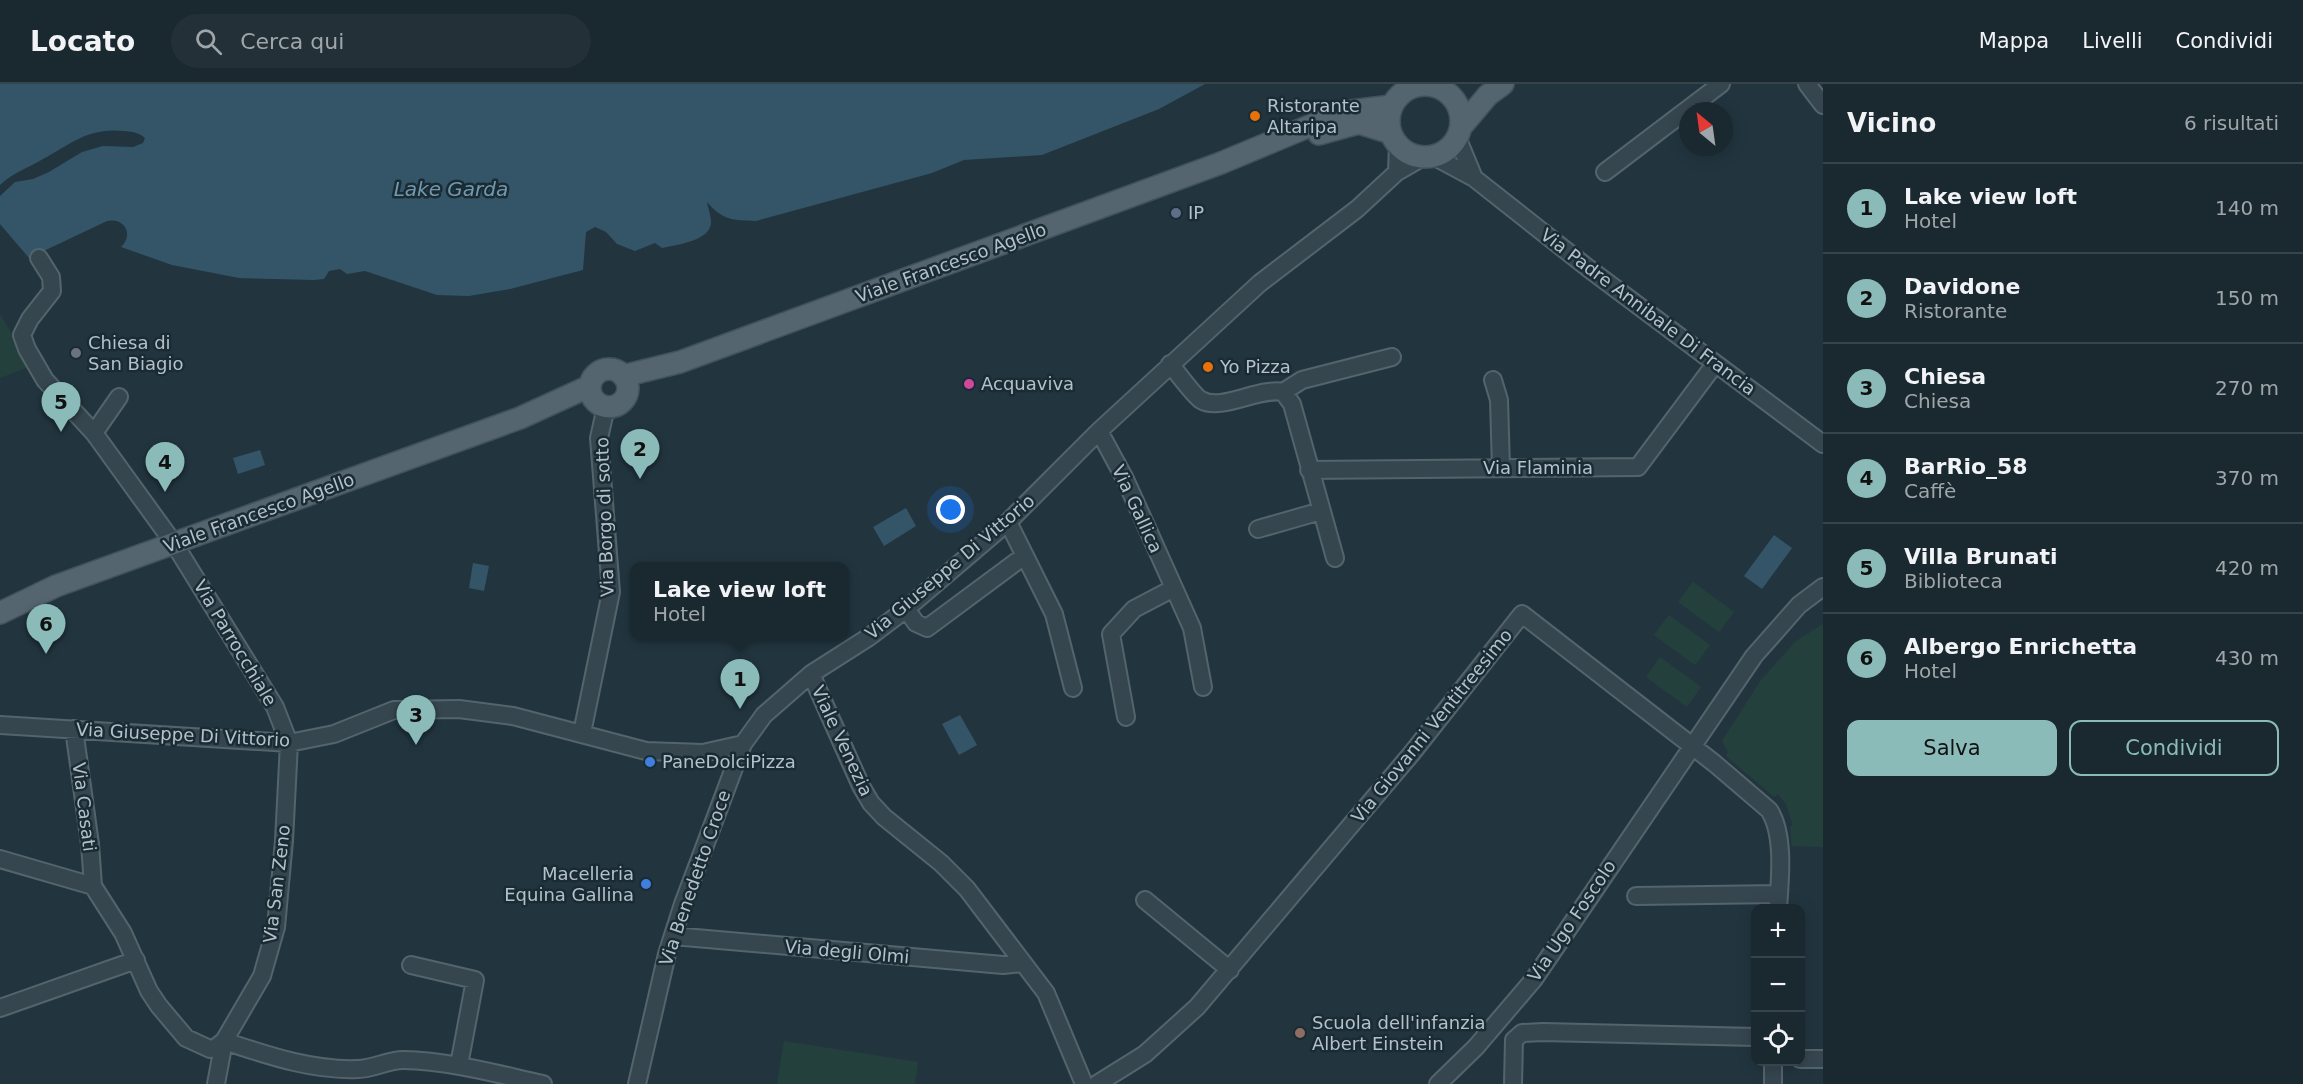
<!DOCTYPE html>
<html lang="it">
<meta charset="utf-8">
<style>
:root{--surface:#1a282f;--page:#233037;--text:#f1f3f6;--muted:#9fa6aa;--line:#38444b;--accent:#8bbbb9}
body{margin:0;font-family:"DejaVu Sans",sans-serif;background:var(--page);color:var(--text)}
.controls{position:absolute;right:18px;bottom:18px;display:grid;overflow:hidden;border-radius:12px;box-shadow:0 3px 15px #0003}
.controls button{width:54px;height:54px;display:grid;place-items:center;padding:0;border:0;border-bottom:2px solid var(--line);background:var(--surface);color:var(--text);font:30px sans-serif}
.compass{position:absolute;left:1679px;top:18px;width:54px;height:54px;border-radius:50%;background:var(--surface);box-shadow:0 3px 15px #0003;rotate:331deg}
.you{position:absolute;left:951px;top:426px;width:21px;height:21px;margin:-15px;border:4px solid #fff;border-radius:50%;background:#1a73e8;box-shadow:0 0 0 9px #1a73e833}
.badge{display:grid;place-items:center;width:39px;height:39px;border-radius:50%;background:var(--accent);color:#111;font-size:20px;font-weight:700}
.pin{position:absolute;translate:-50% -50px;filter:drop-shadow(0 2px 3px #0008)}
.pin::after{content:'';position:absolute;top:32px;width:21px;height:18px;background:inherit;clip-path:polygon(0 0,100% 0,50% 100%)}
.popup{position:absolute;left:630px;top:478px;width:219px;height:78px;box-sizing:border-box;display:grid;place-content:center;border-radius:12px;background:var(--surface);filter:drop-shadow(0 2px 4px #0005);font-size:20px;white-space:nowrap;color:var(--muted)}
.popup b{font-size:22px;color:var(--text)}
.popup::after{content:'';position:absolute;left:50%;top:100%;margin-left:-12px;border:12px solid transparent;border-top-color:var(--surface)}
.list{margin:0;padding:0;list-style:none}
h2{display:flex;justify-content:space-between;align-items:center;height:78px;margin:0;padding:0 24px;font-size:26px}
h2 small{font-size:20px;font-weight:400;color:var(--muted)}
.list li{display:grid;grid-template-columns:39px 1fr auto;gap:18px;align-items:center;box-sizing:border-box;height:90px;padding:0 24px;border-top:2px solid var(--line)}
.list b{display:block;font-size:22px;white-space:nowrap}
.list p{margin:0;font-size:20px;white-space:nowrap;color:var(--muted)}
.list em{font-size:20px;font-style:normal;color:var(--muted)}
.actions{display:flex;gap:12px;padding:18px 24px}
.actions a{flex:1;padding:14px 0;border:2px solid var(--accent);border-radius:12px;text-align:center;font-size:21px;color:var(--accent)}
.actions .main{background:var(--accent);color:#111}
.icon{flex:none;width:33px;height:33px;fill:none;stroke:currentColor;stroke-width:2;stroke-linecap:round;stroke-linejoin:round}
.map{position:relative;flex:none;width:1823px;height:1000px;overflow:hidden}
header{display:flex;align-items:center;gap:36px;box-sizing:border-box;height:84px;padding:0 30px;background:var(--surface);border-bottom:2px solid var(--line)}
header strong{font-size:28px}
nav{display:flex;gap:33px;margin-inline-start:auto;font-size:21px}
.search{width:420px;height:54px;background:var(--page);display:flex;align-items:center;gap:15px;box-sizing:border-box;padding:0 21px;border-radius:33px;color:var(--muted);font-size:22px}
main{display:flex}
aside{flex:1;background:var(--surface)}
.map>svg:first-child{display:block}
</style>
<header>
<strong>Locato</strong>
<div class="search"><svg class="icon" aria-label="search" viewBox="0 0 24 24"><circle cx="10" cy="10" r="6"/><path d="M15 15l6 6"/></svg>Cerca qui</div>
<nav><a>Mappa</a><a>Livelli</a><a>Condividi</a></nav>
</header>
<main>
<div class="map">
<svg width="1823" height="1000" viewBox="0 0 1823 1000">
<rect width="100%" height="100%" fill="#22353f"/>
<path fill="#24403d" d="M 0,230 L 31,282 L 0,294 Z
M 1693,498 L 1734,528 L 1719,548 L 1678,518 Z
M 1669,531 L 1710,561 L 1695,581 L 1654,551 Z
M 1823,540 L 1823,763 L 1792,762 L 1790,743 L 1793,741 L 1786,720 L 1778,710 L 1774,713 L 1726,672 L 1728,668 L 1722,657 L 1761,596 L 1796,557 Z
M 1660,573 L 1701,603 L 1687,623 L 1646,593 Z
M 784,957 L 918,978 L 915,1000 L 777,1000 Z"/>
<path fill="#345567" d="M 0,0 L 1205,0 L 1159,25 L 1042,71 L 964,76 L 932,89 L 756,137 C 733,136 723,137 707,118 C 708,124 711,132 711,138 C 711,157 676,161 662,164 L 655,159 L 635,167 L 617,160 L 606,148 L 595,143 L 586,148 L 583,186 L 510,205 L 469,212 L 437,211 L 365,187 L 347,190 L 340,185 L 329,187 L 324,195 L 314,196 L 239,194 L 172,181 L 121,163 C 134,151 125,133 107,137 L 29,174 L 0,140 L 0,112 L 15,98 L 33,95 L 49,88 L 82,68 L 103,62 L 133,63 L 143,59 L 145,54 C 138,48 133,48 124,47 C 89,43 72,59 43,75 C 26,85 14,88 0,101 Z
M 260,366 L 265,381 L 238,390 L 233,374 Z
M 906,424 L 916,442 L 884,462 L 873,443 Z
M 1774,451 L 1792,464 L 1762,505 L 1744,492 Z
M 473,479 L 489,482 L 484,507 L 469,504 Z
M 960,631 L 977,661 L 959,671 L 942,640 Z"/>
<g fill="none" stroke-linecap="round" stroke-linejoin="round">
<g stroke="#54646d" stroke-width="20">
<path id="minor" d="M 1807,0 L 1823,21
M 1425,1 L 1425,0
M 1457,53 L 1474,94
M 1433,72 L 1474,94 L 1588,184 L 1823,360
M 1397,88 L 1398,61
M 1605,88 L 1721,0
M 39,174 L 51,193 L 52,207 L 30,235 L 22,251 L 27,265 L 45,296 L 94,349 L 175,461 L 275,623 L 289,659 L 284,757 L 276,843 L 262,892 L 224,957 L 216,1000
M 1170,280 C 1177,288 1194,312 1201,316 C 1221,328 1259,303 1283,308 L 1292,320 L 1335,474
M 1493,296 L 1499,316 L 1501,384
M 1283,308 L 1302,296 L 1392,273
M 1099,347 L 1125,395 L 1192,544 L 1203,603
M 94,349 L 119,313
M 1309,386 L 1638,383 L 1715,280
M 1008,438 L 1054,530 L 1073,604
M 1258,445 L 1321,427
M 906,525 L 916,539 L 927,544 L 1024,472
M 811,590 L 861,702 L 871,719 L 884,733 L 941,779 L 967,805 L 1046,909 L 1084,1000
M 1126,633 L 1111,550 L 1134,525 L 1174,504
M 0,641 L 289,659 L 334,650 L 394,626 L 459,625 L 513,632 L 646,667 L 703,669 L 743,660
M 74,645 L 90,760 L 93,802
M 582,649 L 611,508 L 599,354 L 606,323
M 0,775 L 93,802 L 123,849 L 149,907 L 159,922 L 186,954 L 210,965 L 215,964 L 224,957
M 1636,812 L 1779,810
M 1145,816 L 1230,886
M 673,852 L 1003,881 L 1022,879
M 411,881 L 475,896 L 459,981
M 0,924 L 136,876
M 224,957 C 267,971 312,987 358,985 C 373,985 388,976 403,976 C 451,977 497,990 543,1000
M 1800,975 L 1823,975
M 637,1000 L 667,870 L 683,820 L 743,660 L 764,631 L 811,590 L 869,553 L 906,525 L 1008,438 L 1099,347 L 1260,199 L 1357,125 L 1397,88 L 1423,73
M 1097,1000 L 1145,970 L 1197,923 L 1412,669 L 1522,530 L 1714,679 L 1769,726 C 1785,750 1780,796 1778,824
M 1438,1000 L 1476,963 L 1534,895 L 1754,572 L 1799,521 L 1823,503
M 1513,1000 L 1514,956 L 1522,949 L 1543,948 L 1756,953
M 1773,1000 L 1773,978"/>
</g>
<g stroke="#42525b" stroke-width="24">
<path id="major" d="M1389 37a36 36 0 1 1 72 0a36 36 0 1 1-72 0Z
M 1461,43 L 1488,11 L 1503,0
M 1319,50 L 1359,39 L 1391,49
M590 304a19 19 0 1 1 38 0a19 19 0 1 1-38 0Z
M 623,292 L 680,278 L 1221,79 L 1343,28 L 1392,22
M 0,529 L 56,502 L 520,334 L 590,302"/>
</g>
<use href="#minor" stroke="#36464f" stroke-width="16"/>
<use href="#major" stroke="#54656f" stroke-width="21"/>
</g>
<g fill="#e8710a" stroke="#1b2b34" stroke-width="2">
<circle cx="1255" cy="32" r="6"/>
<circle cx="1208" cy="283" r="6"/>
</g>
<circle fill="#5c6f8a" stroke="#1b2b34" stroke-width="2" cx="1176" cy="129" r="6"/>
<circle fill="#6b7280" stroke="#1b2b34" stroke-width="2" cx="76" cy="269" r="6"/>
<circle fill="#d1479c" stroke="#1b2b34" stroke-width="2" cx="969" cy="300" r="6"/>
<g fill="#3f7fe0" stroke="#1b2b34" stroke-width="2">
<circle cx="650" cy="678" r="6"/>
<circle cx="646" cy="800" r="6"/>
</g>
<circle fill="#8d6e63" stroke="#1b2b34" stroke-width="2" cx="1300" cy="949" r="6"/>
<g text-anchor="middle" stroke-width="5" stroke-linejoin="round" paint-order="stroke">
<g font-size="18" fill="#b2c1ca" stroke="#1b2b34" text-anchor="start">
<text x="1267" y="28">Ristorante<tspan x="1267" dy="21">Altaripa</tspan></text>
<text x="1188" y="135">IP</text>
<text x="88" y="265">Chiesa di<tspan x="88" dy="21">San Biagio</tspan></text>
<text x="1220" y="289">Yo Pizza</text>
<text x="981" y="306">Acquaviva</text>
<text x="662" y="684">PaneDolciPizza</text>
<text x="634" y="796" text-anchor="end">Macelleria<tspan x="634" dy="21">Equina Gallina</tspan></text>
<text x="1312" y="945">Scuola dell'infanzia<tspan x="1312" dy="21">Albert Einstein</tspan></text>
</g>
<g font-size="18" fill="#b2c1ca" stroke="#1b2b34">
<text transform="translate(951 179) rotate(-20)" y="6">Viale Francesco Agello</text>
<text transform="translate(1648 228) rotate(37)" y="6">Via Padre Annibale Di Francia</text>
<text x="1538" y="390">Via Flaminia</text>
<text transform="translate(1137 425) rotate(65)" y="6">Via Gallica</text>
<text transform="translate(259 429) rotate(-20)" y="6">Viale Francesco Agello</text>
<text transform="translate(605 433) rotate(-92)" y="6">Via Borgo di sotto</text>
<text transform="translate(950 483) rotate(-40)" y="6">Via Giuseppe Di Vittorio</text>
<text transform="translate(235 559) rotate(59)" y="6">Via Parrocchiale</text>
<text transform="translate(1432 642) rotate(-51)" y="6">Via Giovanni Ventitreesimo</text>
<text transform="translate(183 651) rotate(3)" y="6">Via Giuseppe Di Vittorio</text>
<text transform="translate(842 657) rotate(65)" y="6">Viale Venezia</text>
<text transform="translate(84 723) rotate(83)" y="6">Via Casati</text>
<text transform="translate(695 794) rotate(-71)" y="6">Via Benedetto Croce</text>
<text transform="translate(277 800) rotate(-83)" y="6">Via San Zeno</text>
<text transform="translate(1572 837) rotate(-56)" y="6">Via Ugo Foscolo</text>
<text transform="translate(847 868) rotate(5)" y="6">Via degli Olmi</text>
</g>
<g font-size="20" font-style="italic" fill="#7099af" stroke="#1b2b34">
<text x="451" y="112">Lake Garda</text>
</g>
</g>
</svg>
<div class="controls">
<button>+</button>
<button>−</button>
<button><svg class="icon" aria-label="locate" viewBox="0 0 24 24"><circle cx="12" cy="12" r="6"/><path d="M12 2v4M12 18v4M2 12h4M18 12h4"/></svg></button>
</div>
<svg class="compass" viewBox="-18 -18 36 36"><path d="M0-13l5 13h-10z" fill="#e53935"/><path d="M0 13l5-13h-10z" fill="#9fa6aa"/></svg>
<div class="you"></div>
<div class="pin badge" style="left:740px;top:625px">1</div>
<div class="popup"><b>Lake view loft</b>Hotel</div>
<div class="pin badge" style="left:640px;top:395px">2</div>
<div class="pin badge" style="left:416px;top:661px">3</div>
<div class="pin badge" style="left:165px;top:408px">4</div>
<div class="pin badge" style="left:61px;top:348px">5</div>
<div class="pin badge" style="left:46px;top:570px">6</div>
</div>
<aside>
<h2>Vicino<small>6 risultati</small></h2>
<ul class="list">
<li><span class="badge">1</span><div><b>Lake view loft</b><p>Hotel</p></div><em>140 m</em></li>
<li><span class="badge">2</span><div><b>Davidone</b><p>Ristorante</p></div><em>150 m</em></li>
<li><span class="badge">3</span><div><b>Chiesa</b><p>Chiesa</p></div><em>270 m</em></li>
<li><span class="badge">4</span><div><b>BarRio_58</b><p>Caffè</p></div><em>370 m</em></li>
<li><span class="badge">5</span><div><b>Villa Brunati</b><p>Biblioteca</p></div><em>420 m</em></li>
<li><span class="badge">6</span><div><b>Albergo Enrichetta</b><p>Hotel</p></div><em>430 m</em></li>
</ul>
<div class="actions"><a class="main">Salva</a><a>Condividi</a></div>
</aside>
</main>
